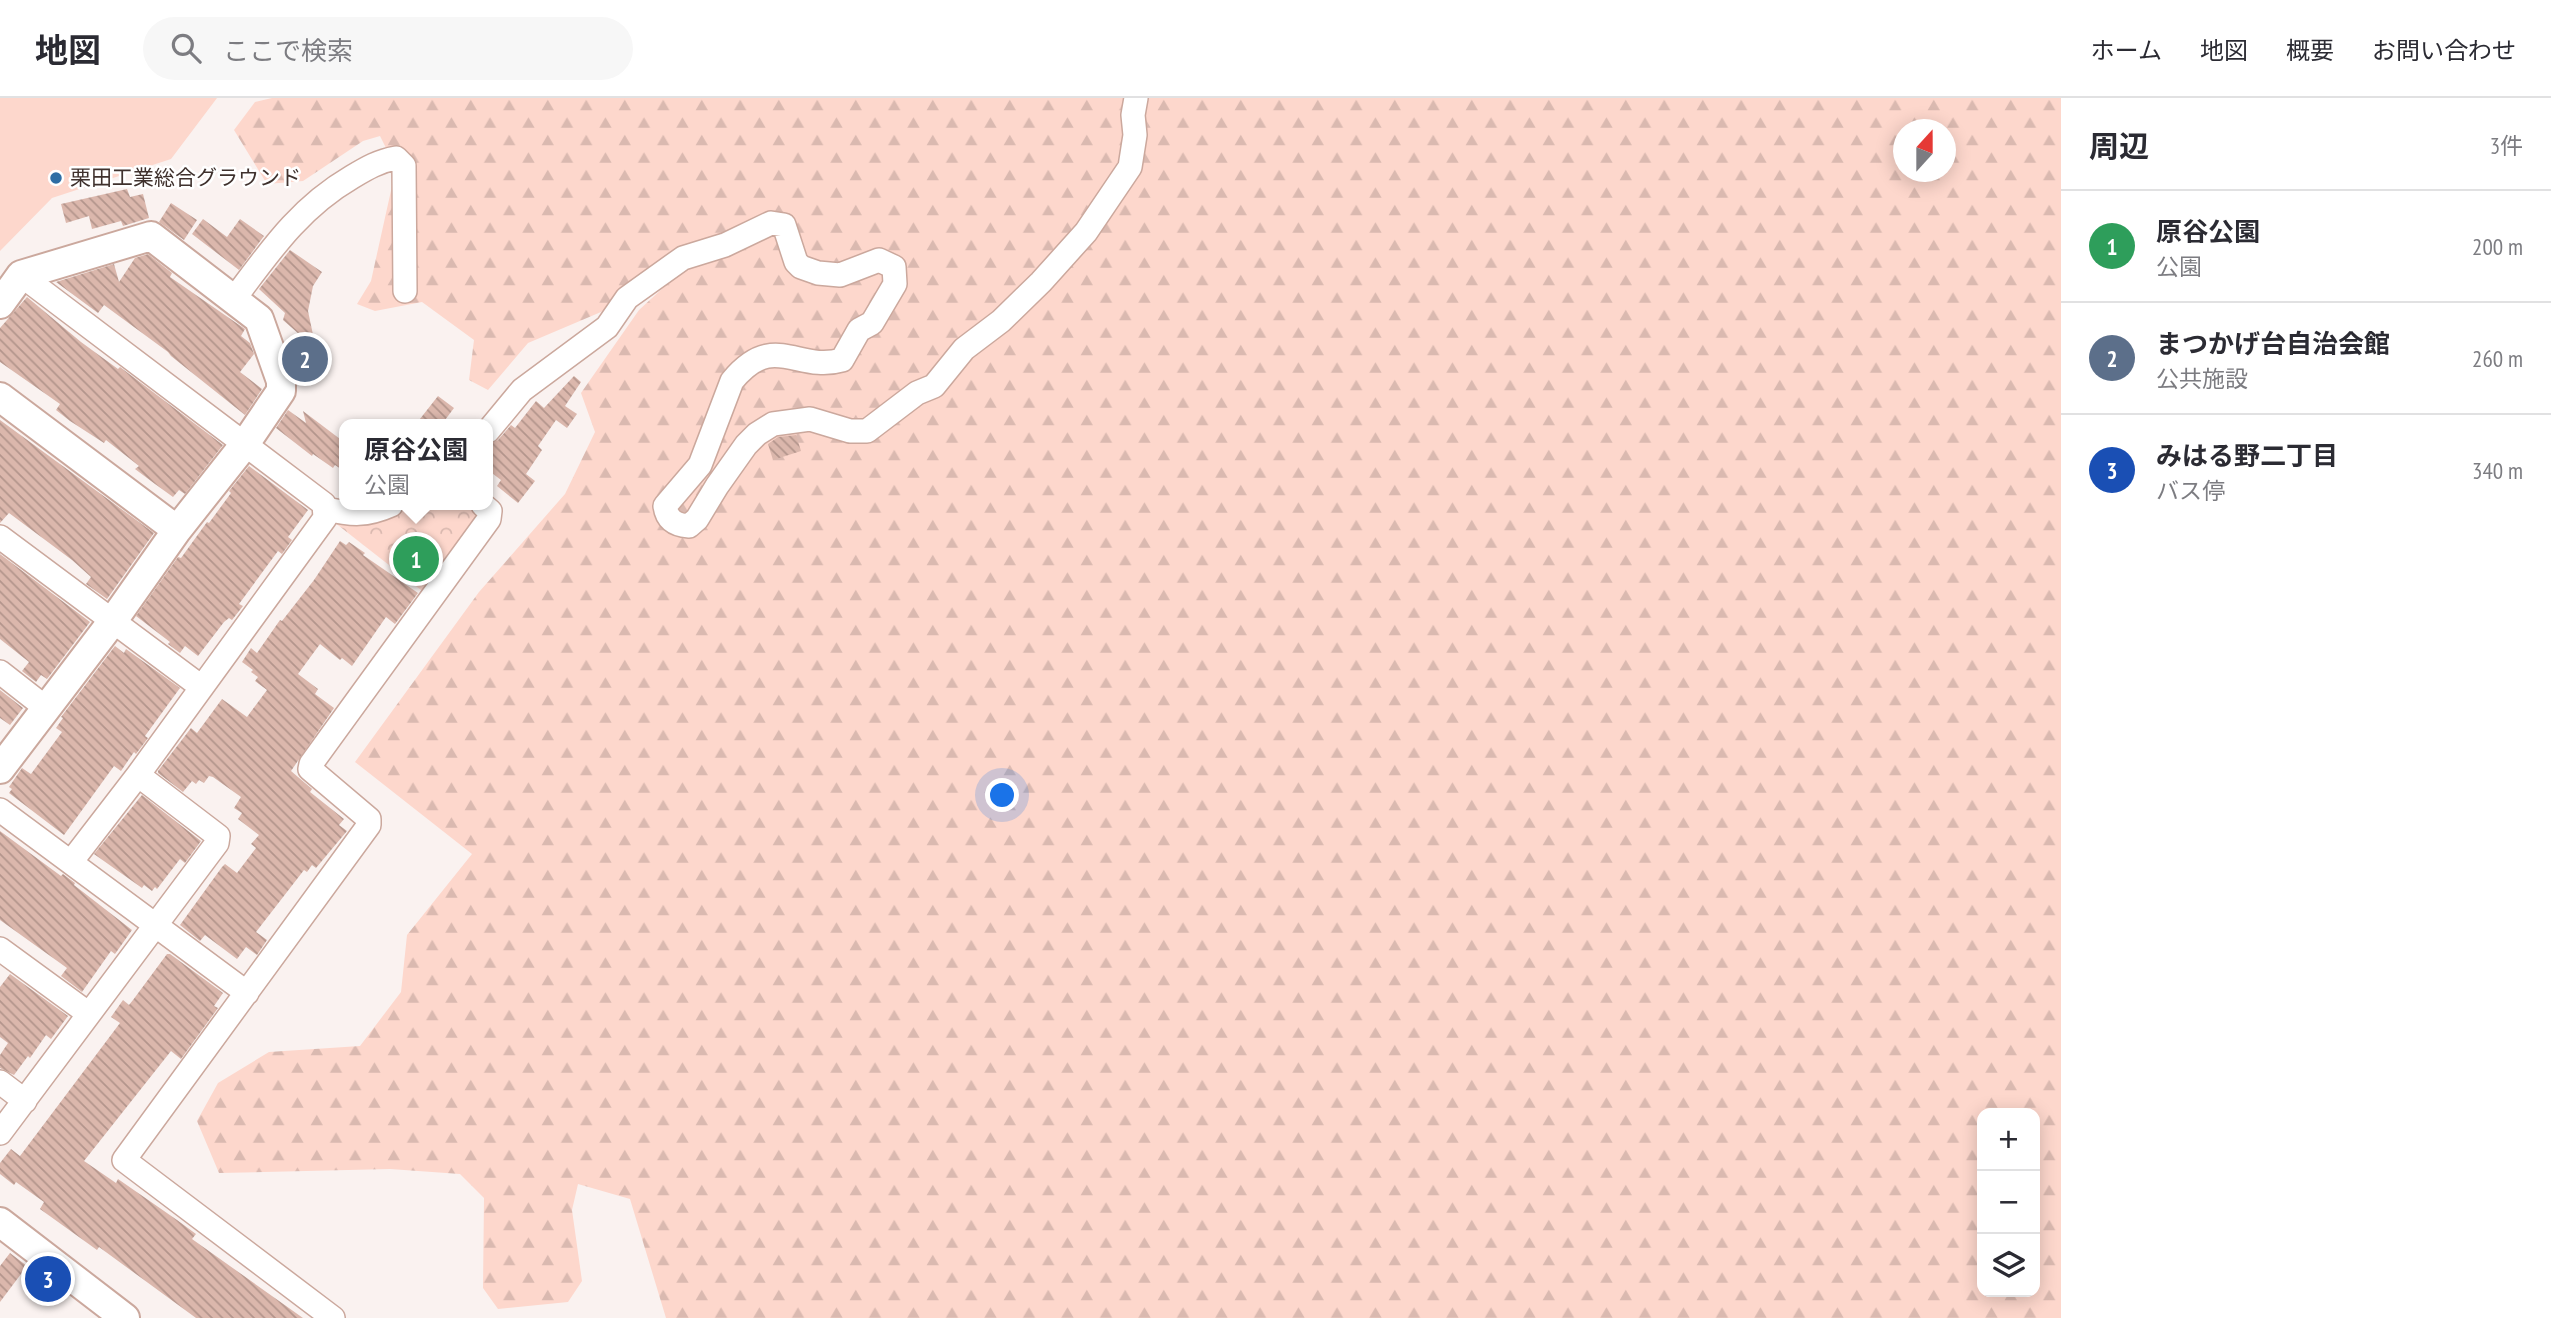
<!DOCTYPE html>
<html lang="ja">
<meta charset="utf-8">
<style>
:root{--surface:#fff;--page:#f7f7f7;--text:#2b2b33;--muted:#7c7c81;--line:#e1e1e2;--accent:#0b8043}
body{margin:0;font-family:"PT Sans Narrow","Noto Sans JP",sans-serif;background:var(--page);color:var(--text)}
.controls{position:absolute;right:21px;bottom:21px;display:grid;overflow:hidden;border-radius:14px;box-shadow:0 4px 18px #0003}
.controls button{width:63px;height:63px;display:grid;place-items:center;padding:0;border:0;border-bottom:2px solid var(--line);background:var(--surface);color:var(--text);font:35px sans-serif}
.compass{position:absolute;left:1893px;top:21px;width:63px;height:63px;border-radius:50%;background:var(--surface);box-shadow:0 4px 18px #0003;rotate:21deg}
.you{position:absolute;left:1003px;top:698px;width:24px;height:24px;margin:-18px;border:5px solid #fff;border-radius:50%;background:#1a73e8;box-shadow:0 0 0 10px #1a73e833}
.badge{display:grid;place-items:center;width:46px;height:46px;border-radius:50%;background:var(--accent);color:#fff;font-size:23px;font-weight:700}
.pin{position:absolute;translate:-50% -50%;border:4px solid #fff;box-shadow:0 2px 7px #0006}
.popup{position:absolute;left:339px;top:321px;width:154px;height:91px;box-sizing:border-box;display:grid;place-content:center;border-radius:14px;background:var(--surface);filter:drop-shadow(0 2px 5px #0005);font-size:23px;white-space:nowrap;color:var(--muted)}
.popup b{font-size:26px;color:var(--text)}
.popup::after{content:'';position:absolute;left:50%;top:100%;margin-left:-14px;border:14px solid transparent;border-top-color:var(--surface)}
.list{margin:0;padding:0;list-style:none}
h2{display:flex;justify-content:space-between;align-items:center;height:91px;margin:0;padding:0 28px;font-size:30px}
h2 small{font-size:23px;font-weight:400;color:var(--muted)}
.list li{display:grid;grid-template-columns:46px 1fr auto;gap:21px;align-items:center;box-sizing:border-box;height:112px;padding:0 28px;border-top:2px solid var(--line)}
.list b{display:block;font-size:26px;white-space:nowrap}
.list p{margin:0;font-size:23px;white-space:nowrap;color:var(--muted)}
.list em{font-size:23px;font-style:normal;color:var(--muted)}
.icon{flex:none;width:38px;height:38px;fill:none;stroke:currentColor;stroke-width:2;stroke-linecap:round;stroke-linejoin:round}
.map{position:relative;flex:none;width:2061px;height:1220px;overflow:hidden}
header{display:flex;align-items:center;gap:42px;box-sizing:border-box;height:98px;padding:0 35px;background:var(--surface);border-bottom:2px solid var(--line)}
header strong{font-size:33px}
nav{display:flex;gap:38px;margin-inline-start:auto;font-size:24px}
.search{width:490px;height:63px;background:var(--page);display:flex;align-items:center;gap:18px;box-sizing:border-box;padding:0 24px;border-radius:38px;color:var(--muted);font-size:26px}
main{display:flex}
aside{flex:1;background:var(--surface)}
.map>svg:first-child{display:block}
</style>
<header>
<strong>地図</strong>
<div class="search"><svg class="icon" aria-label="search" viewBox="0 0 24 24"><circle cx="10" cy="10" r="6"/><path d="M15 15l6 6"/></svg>ここで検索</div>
<nav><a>ホーム</a><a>地図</a><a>概要</a><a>お問い合わせ</a></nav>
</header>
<main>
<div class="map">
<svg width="2061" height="1220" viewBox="0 0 2061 1220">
<defs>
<pattern id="forest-firs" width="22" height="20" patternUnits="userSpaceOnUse" patternTransform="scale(1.75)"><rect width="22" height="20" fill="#fdd7cc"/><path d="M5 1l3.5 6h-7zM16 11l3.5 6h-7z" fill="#dab9b0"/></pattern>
<pattern id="park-crowns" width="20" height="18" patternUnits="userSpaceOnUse" patternTransform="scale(1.75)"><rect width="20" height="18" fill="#fdd7cc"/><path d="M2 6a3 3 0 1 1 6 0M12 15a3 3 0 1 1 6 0" fill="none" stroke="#dab9b0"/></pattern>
<pattern id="building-back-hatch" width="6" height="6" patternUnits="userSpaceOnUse" patternTransform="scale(1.75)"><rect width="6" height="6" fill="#dbb7ac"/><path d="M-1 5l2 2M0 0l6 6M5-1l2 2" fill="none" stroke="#b3958c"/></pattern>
</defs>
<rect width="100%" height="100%" fill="#faf2f0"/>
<path fill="#fdd7cc" d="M 0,0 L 217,0 L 171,61 L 52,100 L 0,153 Z"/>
<path fill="url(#forest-firs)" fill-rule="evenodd" d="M 272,0 L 2061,0 L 2061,1220 L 666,1220 L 630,1101 L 578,1086 L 572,1112 L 582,1183 L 568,1204 L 498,1211 L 483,1190 L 484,1100 L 460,1076 L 390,1071 L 219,1075 L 197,1023 L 218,985 L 269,954 L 360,948 L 401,894 L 407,837 L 472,756 L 355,664 L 479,494 L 565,396 L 595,334 L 581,295 L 639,212 L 690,165 L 685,151 L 601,214 L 528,245 L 488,292 L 469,282 L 474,242 L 422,204 L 375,213 L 357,206 L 371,183 L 396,70 L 380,38 L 363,43 L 303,83 L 267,86 L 234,32 L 255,4 ZM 1904,32 L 1946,32 L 1946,74 L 1904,74 ZM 1982,1015 L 2035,1015 L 2035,1194 L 1982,1194 Z"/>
<path fill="url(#park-crowns)" d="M 405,407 L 468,407 L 477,414 L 479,421 L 426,496 L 334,424 L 394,415 Z"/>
<path fill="url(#building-back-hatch)" d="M 127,91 L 130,99 L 143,96 L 149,120 L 123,128 L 121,123 L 92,131 L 89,118 L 66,125 L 61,106 Z
M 171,105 L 197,122 L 184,142 L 159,124 Z
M 203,121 L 227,139 L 240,121 L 264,138 L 239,172 L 192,136 Z
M 290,152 L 322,174 L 313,188 L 308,213 L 316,251 L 283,222 L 285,215 L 259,191 Z
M 148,156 L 172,175 L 170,179 L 245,231 L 241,238 L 250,245 L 254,256 L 240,274 L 262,291 L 245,317 L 171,258 L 168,254 L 104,207 L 98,215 L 56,184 L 114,166 L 119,184 L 135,160 Z
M 27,199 L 81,244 L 118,271 L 120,269 L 223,347 L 185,396 L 179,392 L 173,399 L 155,386 L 135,371 L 139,368 L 106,342 L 104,345 L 70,323 L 56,312 L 60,306 L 0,264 L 0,230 Z
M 574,278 L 581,284 L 565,308 L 577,316 L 567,330 L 556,322 L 538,348 L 542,352 L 526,376 L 535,383 L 518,405 L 497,388 L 501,382 L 488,372 L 488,347 L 498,342 L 511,327 L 515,330 L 536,303 L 544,310 Z
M 438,298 L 454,310 L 442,326 L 416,326 Z
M 288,312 L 306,325 L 303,313 L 344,344 L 344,373 L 335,367 L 333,370 L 313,356 L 312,358 L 276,330 Z
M 0,322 L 154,435 L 107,501 L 86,486 L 91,479 L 72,462 L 9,415 L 0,425 Z
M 796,337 L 801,353 L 773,362 L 768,346 L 778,339 Z
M 249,368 L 308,412 L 288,439 L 292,442 L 282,456 L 278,453 L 239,506 L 243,508 L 232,522 L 229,520 L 224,524 L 198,558 L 185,548 L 180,555 L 168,546 L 170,544 L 136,518 L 178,459 L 181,460 L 207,424 L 209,425 L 231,395 L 229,393 Z
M 340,443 L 346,447 L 349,444 L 365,455 L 363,457 L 418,495 L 395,526 L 386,519 L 352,568 L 342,560 L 340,562 L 320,546 L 298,576 L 318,591 L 315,596 L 334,610 L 291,673 L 312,691 L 310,694 L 344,721 L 339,727 L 347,733 L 316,770 L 312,767 L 307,774 L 304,772 L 256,834 L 267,842 L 257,857 L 246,849 L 237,861 L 205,837 L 200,843 L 180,827 L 222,769 L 225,766 L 237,775 L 256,750 L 251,746 L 259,737 L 238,721 L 242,715 L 234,710 L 241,699 L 213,679 L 209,678 L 204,685 L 199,682 L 196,686 L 192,683 L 183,694 L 158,675 L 158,673 L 191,630 L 197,635 L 222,601 L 247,619 L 267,592 L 255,583 L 258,579 L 251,574 L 253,572 L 242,564 L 251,550 L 257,555 L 280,522 L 282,523 L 314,482 Z
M 0,456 L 90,524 L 47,581 L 41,577 L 36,584 L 22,573 L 29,564 L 0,541 Z
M 115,548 L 124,555 L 126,551 L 180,590 L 145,638 L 148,640 L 136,656 L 134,654 L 121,673 L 114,668 L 64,737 L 9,695 L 12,691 L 9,689 L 22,670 L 31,676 L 62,634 L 56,630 L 63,620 L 61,619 Z
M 0,592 L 23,610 L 10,627 L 0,620 Z
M 142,697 L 201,743 L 185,765 L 180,761 L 157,791 L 155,789 L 152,793 L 144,787 L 142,790 L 94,756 Z
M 0,733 L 61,778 L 63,776 L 75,785 L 74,787 L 132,832 L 115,856 L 111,853 L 82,894 L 61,878 L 67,870 L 0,822 Z
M 167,856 L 170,856 L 223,895 L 214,908 L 218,910 L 181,961 L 171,953 L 84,1063 L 116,1085 L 118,1081 L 177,1122 L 196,1136 L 192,1141 L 303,1220 L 196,1220 L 99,1149 L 97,1152 L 40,1111 L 44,1104 L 16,1084 L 14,1087 L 0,1076 L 0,1065 L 11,1051 L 20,1058 L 120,925 L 111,919 L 123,902 L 129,907 L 133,902 Z
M 10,876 L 68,918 L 51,941 L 46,937 L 30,960 L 28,958 L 14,977 L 0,970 L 0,957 L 8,945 L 0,939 L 0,889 Z
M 10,1155 L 27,1168 L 0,1204 L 0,1168 Z"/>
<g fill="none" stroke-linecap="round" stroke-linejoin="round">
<g stroke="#cba89d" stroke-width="26">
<path id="minor" d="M 21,177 L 324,406 L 325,420 L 138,677 L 71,764
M 234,201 C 270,153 299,110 352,79 C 367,70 379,63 396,60 L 404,68 L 405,193
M 488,333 L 522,292 L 607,229 L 627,200 L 683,160 L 725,147 L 771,125 L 784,127 L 796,164 L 801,169 L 818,175 L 840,177 L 879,162 L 894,169 L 895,186 L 872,225 L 859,232 L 842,262 C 797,275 774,232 732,283 L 700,367 L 665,408 C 667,422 675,427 689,428 L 697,421 L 717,388 L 746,347 L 757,336 L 773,326 L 810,321 L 850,333 L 867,333 L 917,295 L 934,288 L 964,251 L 1001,223 L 1041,184 L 1086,134 L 1130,69 L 1135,37 L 1133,17 L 1136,0
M 326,411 C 352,417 366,418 391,407
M 0,439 L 200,588
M 0,574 L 46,610
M 0,712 L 247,895
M 0,851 L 89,916
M 0,984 L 25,1003
M 0,1035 L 217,745 L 218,738 L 138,677
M 333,1220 L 124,1062 L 369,727 L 369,721 L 310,671 L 311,666 L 489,421 L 490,413 L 483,407"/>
</g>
<g stroke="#cba89d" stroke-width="32">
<path id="tertiary" d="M 0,206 L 21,177 L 151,138 L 259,221 L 281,283 L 281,293 L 245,346 L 177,432 L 112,524 L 0,671
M 0,299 L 177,432
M 0,1124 L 125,1220"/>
</g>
<use href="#minor" stroke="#fff" stroke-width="23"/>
<use href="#tertiary" stroke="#fff" stroke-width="28"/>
</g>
<circle fill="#2f6da4" stroke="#fff" stroke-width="2.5" cx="56" cy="80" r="7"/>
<g text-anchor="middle" stroke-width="5" stroke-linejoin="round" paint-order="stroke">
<g font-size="21" fill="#3f312d" stroke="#fff" text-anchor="start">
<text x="70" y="87">栗田工業総合グラウンド</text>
</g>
</g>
</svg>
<div class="controls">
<button>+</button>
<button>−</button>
<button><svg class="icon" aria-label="layers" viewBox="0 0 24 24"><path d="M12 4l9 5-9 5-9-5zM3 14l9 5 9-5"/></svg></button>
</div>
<svg class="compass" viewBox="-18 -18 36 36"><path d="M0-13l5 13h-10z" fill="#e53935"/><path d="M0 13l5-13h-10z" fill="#7c7c81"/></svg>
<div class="you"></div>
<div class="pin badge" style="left:416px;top:461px;background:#2e9e5b">1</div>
<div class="popup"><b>原谷公園</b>公園</div>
<div class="pin badge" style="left:305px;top:261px;background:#5c6f8a">2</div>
<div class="pin badge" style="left:48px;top:1181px;background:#1a4fb4">3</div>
</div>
<aside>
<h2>周辺<small>3件</small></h2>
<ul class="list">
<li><span class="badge" style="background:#2e9e5b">1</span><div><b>原谷公園</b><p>公園</p></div><em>200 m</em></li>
<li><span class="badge" style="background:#5c6f8a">2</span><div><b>まつかげ台自治会館</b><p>公共施設</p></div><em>260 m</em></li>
<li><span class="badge" style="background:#1a4fb4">3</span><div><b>みはる野二丁目</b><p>バス停</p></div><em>340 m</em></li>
</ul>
</aside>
</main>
